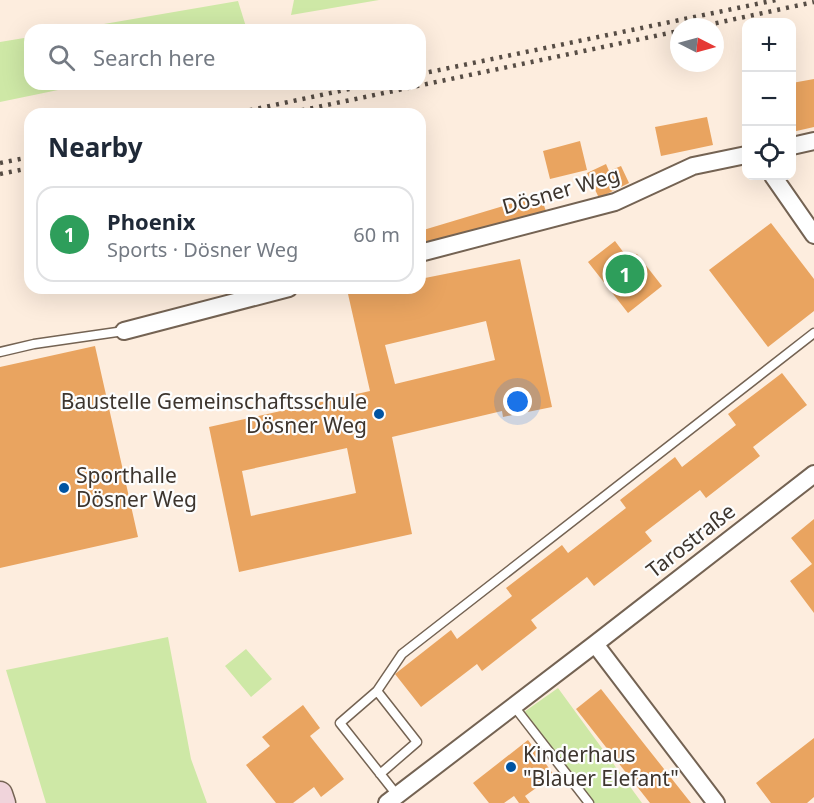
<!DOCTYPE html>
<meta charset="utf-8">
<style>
:root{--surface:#fff;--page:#f6f6f7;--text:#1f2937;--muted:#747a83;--line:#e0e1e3;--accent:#0054a2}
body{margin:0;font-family:"Noto Sans",sans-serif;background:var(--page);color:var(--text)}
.controls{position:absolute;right:18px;top:18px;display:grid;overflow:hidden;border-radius:12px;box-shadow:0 6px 24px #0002}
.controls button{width:54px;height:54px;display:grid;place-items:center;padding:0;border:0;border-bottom:2px solid var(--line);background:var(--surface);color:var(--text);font:30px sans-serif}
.compass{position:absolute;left:670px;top:18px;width:54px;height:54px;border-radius:50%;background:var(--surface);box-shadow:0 6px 24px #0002;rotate:96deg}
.you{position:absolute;left:518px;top:402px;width:21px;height:21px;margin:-15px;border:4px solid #fff;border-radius:50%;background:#1a73e8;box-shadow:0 0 0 9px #1a73e833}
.badge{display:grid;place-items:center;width:39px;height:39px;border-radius:50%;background:var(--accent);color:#fff;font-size:20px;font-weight:700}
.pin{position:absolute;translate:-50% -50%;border:3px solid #fff;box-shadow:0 2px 6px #0006}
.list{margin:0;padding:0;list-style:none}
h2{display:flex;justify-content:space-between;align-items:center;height:78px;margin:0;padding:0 24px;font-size:26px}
h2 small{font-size:20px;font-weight:400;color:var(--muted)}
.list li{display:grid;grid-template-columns:39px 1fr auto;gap:18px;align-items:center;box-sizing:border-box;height:96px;margin:0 12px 12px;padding:0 12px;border:2px solid var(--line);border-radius:18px}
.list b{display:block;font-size:22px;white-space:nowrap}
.list p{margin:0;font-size:20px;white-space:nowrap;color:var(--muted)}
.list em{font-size:20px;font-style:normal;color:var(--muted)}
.icon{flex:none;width:33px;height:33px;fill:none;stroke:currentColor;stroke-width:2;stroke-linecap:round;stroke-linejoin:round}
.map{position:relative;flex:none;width:814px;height:803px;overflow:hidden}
.search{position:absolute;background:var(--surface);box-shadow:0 6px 24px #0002;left:24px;top:24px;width:402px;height:66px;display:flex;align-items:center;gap:15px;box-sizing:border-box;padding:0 21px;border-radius:18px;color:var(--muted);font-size:22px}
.panel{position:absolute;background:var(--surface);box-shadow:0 6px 24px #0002;left:24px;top:108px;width:402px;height:186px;border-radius:18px}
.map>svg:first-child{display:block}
</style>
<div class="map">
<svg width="814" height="803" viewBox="0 0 814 803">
<rect width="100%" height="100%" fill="#fdedde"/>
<path fill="#cee8a6" d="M 294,0 L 379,0 L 291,15 Z
M 238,1 L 247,30 L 69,30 Z
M 30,37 L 30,84 L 87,84 L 0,102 L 0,42 Z
M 168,637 L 191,759 L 207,803 L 46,803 L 6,670 Z
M 246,649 L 272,679 L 251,697 L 225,666 Z
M 558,688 L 642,803 L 593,803 L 524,712 Z"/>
<path fill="#e9a460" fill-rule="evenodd" d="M 814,79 L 814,127 L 792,132 L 792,83 Z
M 707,117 L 713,145 L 661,156 L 655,127 Z
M 580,141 L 587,170 L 550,179 L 543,151 Z
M 606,164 L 609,171 L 621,166 L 629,183 L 599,198 L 587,173 Z
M 540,195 L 546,211 L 420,246 L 420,231 Z
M 771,223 L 814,279 L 814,311 L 768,347 L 709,270 Z
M 615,241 L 624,253 L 637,254 L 662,286 L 628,313 L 588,262 Z
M 520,259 L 552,407 L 503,417 L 502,411 L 392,437 L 412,534 L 239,572 L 209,427 L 370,391 L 348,294 L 379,288 L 420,288 L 420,279 ZM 486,321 L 495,360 L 395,384 L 385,345 ZM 347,448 L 356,493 L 251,516 L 242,471 Z
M 95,346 L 138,537 L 0,568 L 0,367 Z
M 782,373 L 807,405 L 753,447 L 760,456 L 706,498 L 700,490 L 645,532 L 652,541 L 594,586 L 587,577 L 531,620 L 537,628 L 482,671 L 477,664 L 421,707 L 395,674 L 451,630 L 457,639 L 512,596 L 506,588 L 562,545 L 568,553 L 626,508 L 620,500 L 675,457 L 682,467 L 736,425 L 728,414 Z
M 814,519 L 814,613 L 790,581 L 812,564 L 791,538 Z
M 601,689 L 645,745 L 691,803 L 650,803 L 620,765 L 576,709 Z
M 303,705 L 320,728 L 310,736 L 344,779 L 321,797 L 314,787 L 293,803 L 276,803 L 246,765 L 270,746 L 262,737 Z
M 814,738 L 814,797 L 807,803 L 771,803 L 756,783 Z
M 528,740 L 554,775 L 525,796 L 530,803 L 519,803 L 514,796 L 504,803 L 489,803 L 473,783 Z"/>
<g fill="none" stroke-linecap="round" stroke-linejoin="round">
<g stroke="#746353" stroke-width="11">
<path id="service" d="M 0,352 L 34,344 L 124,331
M 377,691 L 417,742 L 380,774
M 513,705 L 589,803
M 397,795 L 340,723 L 377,691 L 402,654 L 814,333"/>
</g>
<g stroke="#746353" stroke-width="20">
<path id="minor" d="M 792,146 L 814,141
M 773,176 L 814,235
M 420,253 L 615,202 L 693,166 L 746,155
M 124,331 L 289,288
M 595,644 L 716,803
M 387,803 L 595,644 L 814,474"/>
</g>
<g stroke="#746353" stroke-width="27">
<path id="secondary" d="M 0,794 L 3,803"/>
</g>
<use href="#service" stroke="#fff" stroke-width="8"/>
<use href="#minor" stroke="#fff" stroke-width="16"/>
<use href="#secondary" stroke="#f0d4db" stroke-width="24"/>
<path stroke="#574d45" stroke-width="4.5" stroke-dasharray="3 6" stroke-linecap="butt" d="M 698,27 L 814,2
M 420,74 L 776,0
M 232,114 L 373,84
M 284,114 L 679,31
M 0,163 L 30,157
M 0,174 L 30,168"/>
</g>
<g fill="#0054a2" stroke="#fdfdfd" stroke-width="2">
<circle cx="379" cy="414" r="6"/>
<circle cx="64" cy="488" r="6"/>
<circle cx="511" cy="767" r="6"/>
</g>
<g text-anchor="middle" stroke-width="4.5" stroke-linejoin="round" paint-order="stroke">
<g font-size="21" fill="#3d352e" stroke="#fdfdfd">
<text transform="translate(561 191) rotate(-16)" y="7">Dösner Weg</text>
<text transform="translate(691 541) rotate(-38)" y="7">Tarostraße</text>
</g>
<g font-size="21" fill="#3d352e" stroke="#fdfdfd" text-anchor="start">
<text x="367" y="409" text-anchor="end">Baustelle Gemeinschaftsschule<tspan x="367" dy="24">Dösner Weg</tspan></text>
<text x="76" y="483">Sporthalle<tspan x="76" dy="24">Dösner Weg</tspan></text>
<text x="523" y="762">Kinderhaus<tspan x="523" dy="24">"Blauer Elefant"</tspan></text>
</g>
</g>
</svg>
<div class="controls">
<button>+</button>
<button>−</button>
<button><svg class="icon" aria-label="locate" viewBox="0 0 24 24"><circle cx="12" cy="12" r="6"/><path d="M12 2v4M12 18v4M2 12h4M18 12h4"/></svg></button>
</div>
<svg class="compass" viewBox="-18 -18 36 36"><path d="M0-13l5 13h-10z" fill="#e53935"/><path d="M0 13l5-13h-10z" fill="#747a83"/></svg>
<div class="you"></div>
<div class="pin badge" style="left:625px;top:274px;background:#2e9e5b">1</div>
<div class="search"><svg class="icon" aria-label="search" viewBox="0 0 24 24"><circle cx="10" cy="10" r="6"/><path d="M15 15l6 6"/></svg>Search here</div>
<section class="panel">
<h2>Nearby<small></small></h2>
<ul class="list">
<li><span class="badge" style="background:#2e9e5b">1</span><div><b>Phoenix</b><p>Sports · Dösner Weg</p></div><em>60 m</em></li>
</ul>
</section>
</div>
